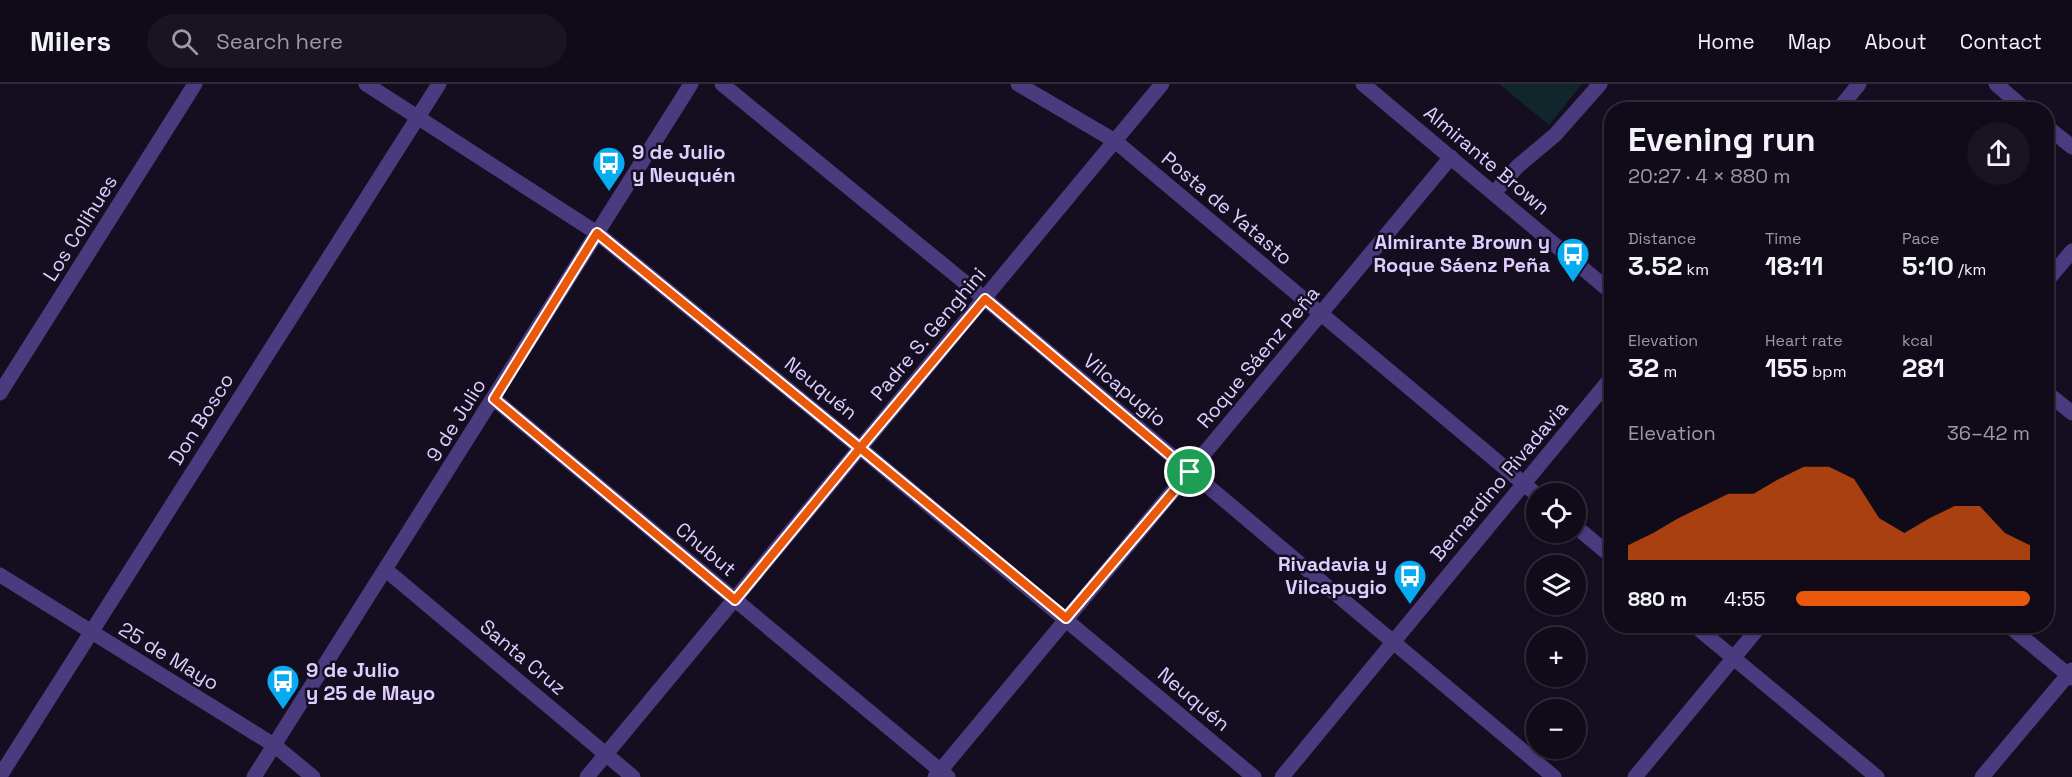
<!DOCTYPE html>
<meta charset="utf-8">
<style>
body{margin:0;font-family:"Space Grotesk",sans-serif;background:#191322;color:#f1f3f6;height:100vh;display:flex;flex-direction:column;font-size:22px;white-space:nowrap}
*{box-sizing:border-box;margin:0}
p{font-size:20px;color:#9c9aa2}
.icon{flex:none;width:33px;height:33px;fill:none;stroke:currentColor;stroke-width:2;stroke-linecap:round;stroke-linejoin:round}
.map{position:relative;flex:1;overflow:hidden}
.side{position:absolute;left:1604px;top:18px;width:450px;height:531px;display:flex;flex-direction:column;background:#100a19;border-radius:24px;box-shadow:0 2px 4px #0004,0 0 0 2px #302b38}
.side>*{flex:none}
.controls{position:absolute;left:1526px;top:399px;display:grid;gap:12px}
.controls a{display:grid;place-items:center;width:60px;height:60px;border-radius:50%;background:#100a19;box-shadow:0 2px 4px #0004,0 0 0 2px #302b38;font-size:30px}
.pin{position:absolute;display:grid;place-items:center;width:51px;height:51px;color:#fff;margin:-26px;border:3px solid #fff;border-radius:50%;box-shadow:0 2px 6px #0007}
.round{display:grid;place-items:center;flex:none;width:63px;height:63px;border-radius:32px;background:#191322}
.head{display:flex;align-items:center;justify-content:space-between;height:102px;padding:0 24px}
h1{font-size:33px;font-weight:700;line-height:45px}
.metrics{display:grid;grid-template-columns:repeat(3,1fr);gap:9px;height:102px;padding:6px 24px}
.metrics div{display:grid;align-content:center}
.metrics b{font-size:26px;font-weight:700}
.metrics small{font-size:16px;font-weight:400}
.metrics p{font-size:16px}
.chart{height:168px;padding:12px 24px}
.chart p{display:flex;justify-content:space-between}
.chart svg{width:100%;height:108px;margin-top:6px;fill:#ea580c;opacity:.7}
ul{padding:0 24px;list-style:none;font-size:20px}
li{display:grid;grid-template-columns:96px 72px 1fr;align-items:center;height:45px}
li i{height:15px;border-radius:8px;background:#ea580c}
header{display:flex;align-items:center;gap:36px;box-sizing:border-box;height:84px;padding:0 30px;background:#100a19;border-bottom:2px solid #302b38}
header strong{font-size:28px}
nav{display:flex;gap:33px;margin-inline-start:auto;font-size:21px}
.search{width:420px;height:54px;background:#191322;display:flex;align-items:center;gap:15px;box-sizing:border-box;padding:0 21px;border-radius:33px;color:#9c9aa2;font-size:22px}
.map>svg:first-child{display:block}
</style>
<header>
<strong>Milers</strong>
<div class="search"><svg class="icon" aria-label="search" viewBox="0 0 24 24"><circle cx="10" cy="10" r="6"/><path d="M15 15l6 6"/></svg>Search here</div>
<nav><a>Home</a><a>Map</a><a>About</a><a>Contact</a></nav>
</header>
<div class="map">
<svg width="2072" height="693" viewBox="0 0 2072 693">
<rect width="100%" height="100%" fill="#150e21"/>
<path fill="#11262a" d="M1499,0H1582L1549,41Z"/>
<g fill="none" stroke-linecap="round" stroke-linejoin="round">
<path stroke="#4a3a7e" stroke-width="15" d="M366,0L597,149L860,364L1254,693
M722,0L985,215L1554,693
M1018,0L1115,57L1536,410
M1363,0L1611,208
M1996,0L2026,26
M1838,26L1859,0
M2046,42L2072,63
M1494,109L1518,82L1555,51L1600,0
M2046,198L2072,167
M2046,308L2072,329
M0,309L195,0
M494,315L948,693
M1575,442L1611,472
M386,486L633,693
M0,491L274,661L313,693
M1695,542L1877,693
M2009,542L2072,594
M0,692L439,0
M254,693L691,0
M587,693L1162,0
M935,693L1451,73
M1282,693L1611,294
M1635,693L1760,542
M1982,693L2072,586"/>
</g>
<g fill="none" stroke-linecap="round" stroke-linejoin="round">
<defs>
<path id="route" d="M1190,388L1066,534L860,364L735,516L494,315L597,149L860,364L985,215L1190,388"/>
</defs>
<use href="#route" stroke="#fff" stroke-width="12"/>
<use href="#route" stroke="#ea580c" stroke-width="8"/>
</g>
<defs>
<symbol id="bus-pin" viewBox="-11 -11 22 30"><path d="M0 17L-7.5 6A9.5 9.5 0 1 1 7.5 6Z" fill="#06abf2" stroke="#150e21"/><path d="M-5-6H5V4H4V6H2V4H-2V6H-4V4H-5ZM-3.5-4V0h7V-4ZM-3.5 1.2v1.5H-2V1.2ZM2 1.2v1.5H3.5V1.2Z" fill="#fff"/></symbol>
</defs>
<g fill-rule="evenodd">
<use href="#bus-pin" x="590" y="60" width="38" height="52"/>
<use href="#bus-pin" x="1554" y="151" width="38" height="52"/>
<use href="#bus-pin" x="1391" y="473" width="38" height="52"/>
<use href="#bus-pin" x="264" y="578" width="38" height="52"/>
</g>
<g text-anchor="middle" stroke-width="5" stroke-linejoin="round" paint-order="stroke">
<g font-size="20" font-weight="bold" fill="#ddcefe" stroke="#150e21" text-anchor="start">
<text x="632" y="75">9 de Julio<tspan x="632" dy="23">y Neuquén</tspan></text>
<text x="1550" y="165" text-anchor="end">Almirante Brown y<tspan x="1550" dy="23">Roque Sáenz Peña</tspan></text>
<text x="1387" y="487" text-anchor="end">Rivadavia y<tspan x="1387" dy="23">Vilcapugio</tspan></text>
<text x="306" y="593">9 de Julio<tspan x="306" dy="23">y 25 de Mayo</tspan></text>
</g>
<g font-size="20" fill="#ddcefe" stroke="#150e21">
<text transform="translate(1487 76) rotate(40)" y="7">Almirante Brown</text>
<text transform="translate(1227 124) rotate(40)" y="7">Posta de Yatasto</text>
<text transform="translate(80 144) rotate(-58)" y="7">Los Colihues</text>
<text transform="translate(928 250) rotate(-50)" y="7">Padre S. Genghini</text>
<text transform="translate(1258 273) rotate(-50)" y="7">Roque Sáenz Peña</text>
<text transform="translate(821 304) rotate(39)" y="7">Neuquén</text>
<text transform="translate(1125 306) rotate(40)" y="7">Vilcapugio</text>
<text transform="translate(201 335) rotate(-58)" y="7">Don Bosco</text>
<text transform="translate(456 336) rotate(-58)" y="7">9 de Julio</text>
<text transform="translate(1499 397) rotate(-50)" y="7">Bernardino Rivadavia</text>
<text transform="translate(706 465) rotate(40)" y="7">Chubut</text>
<text transform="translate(169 572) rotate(31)" y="7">25 de Mayo</text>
<text transform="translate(523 573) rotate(40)" y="7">Santa Cruz</text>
<text transform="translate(1194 615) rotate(40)" y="7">Neuquén</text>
</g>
</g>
</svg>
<div class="controls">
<a><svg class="icon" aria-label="locate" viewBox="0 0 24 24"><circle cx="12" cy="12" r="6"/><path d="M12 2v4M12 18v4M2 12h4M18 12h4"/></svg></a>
<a><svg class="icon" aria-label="layers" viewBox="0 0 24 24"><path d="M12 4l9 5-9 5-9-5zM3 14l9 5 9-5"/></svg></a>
<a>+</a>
<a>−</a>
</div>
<div class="pin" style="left:1190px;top:388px;background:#1e9e55"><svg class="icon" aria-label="arrive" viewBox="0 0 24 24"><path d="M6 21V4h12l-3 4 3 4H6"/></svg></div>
<section class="side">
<div class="head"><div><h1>Evening run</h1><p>20:27 · 4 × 880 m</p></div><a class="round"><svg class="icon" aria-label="share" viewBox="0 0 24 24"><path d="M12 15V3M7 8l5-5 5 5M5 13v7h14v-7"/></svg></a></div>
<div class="metrics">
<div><p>Distance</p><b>3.52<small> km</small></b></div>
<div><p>Time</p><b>18:11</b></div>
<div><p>Pace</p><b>5:10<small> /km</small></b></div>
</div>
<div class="metrics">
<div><p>Elevation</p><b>32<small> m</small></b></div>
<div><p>Heart rate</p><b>155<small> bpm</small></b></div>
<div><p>kcal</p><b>281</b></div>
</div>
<div class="chart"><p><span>Elevation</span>36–42 m</p>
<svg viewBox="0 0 160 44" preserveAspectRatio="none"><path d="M0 44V38L10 33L20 27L30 22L40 17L50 17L60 11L70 6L80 6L90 11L100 27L110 33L120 27L130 22L140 22L150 33L160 38V44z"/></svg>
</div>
<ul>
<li><b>880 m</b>4:55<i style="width:100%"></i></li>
</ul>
</section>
</div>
